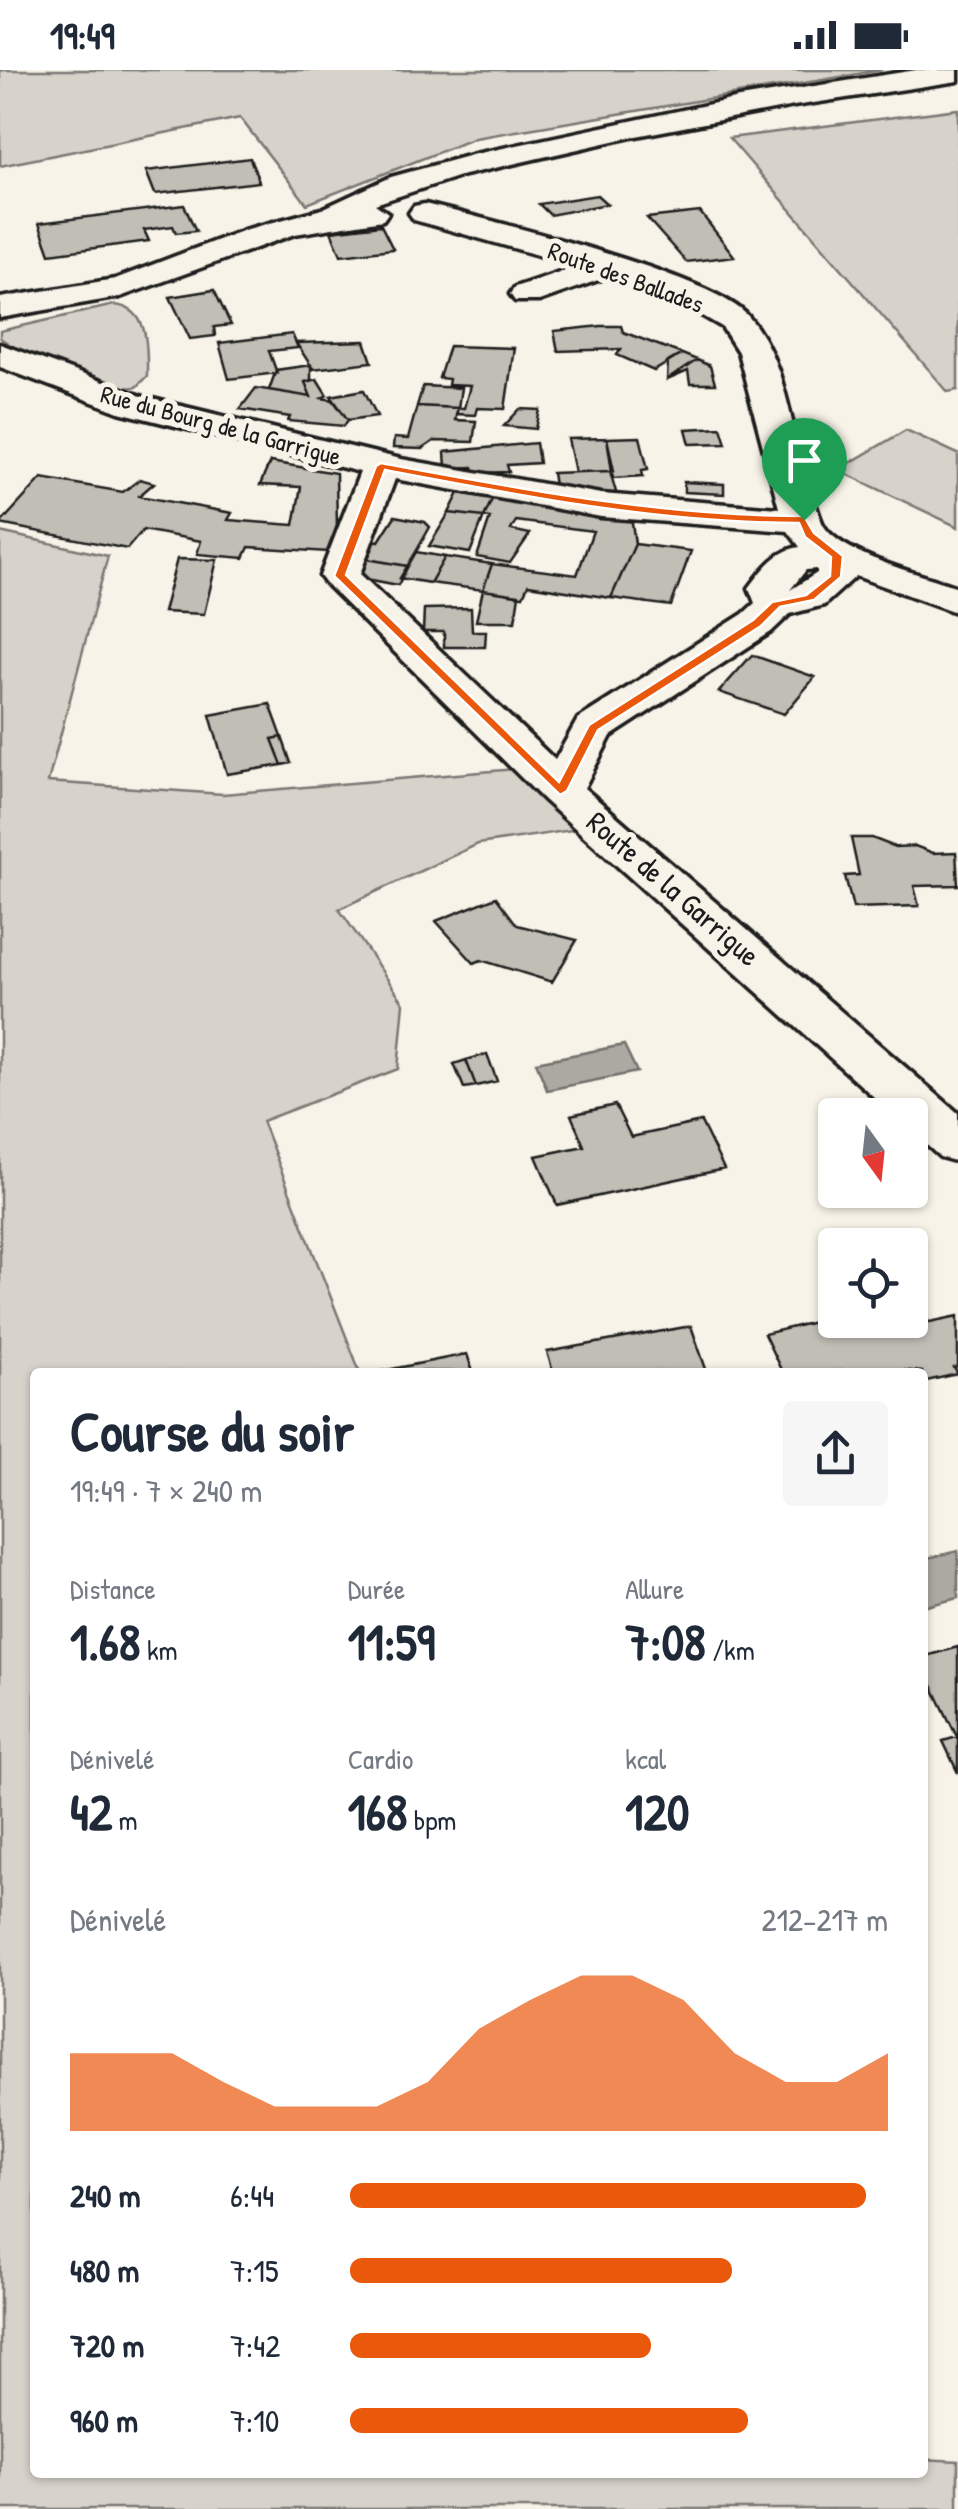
<!DOCTYPE html>
<html lang="fr">
<meta charset="utf-8">
<style>
body{margin:0;font-family:"Patrick Hand",sans-serif;background:#f6f6f7;color:#1f2937;height:100vh;display:flex;flex-direction:column;font-size:38px;white-space:nowrap}
*{box-sizing:border-box;margin:0}
p{font-size:32px;color:#747a83}
.icon{flex:none;width:55px;height:55px;fill:none;stroke:currentColor;stroke-width:2;stroke-linecap:round;stroke-linejoin:round}
.map{position:relative;flex:1;overflow:hidden}
.side{position:absolute;left:30px;top:1298px;width:898px;height:1110px;display:flex;flex-direction:column;background:#fff;border-radius:10px;box-shadow:0 2px 8px #0004}
.side>*{flex:none}
.needle{width:65px;rotate:165deg}
.buttons{position:absolute;left:818px;top:1028px;display:grid;gap:20px}
.buttons a{display:grid;place-items:center;width:110px;height:110px;border-radius:10px;background:#fff;box-shadow:0 2px 8px #0004;font-size:50px}
.pin{position:absolute;display:grid;place-items:center;width:85px;height:85px;color:#fff;margin:-102px -42px;border-radius:50% 50% 50% 0;rotate:-45deg;box-shadow:0 0 10px #0007}
.pin .icon{rotate:45deg}
.round{display:grid;place-items:center;flex:none;width:105px;height:105px;border-radius:10px;background:#f6f6f7}
.headline{display:flex;align-items:center;justify-content:space-between;height:170px;padding:0 40px}
h1{font-size:55px;font-weight:800;line-height:75px}
.stats{display:grid;grid-template-columns:repeat(3,1fr);gap:15px;height:170px;padding:10px 40px}
.stats div{display:grid;align-content:center}
.stats b{font-size:50px;font-weight:800}
.stats small{font-size:28px;font-weight:400}
.stats p{font-size:28px}
.chart{height:280px;padding:20px 40px}
.chart p{display:flex;justify-content:space-between}
.chart svg{width:100%;height:180px;margin-top:10px;fill:#ea580c;opacity:.7}
ul{padding:0 40px;list-style:none;font-size:32px}
li{display:grid;grid-template-columns:160px 120px 1fr;align-items:center;height:75px}
li i{height:25px;border-radius:12px;background:#ea580c}
.status{display:flex;justify-content:space-between;align-items:center;height:70px;padding:0 50px;background:#fff;direction:ltr}
.status svg{height:28px;fill:currentColor}
.map>svg:first-child{display:block}
</style>
<div class="status"><b>19:49</b><svg viewBox="0 0 49 12"><path d="M0 12V9h3v3zM5 12V6h3v6zM10 12V3h3v9zM15 12V0h3v12zM26 1h20v11H26zM47 4h2v5h-2z"/></svg></div>
<div class="map">
<svg width="958" height="2439" viewBox="0 0 958 2439">
<rect width="100%" height="100%" fill="#f7f3e8"/>
<filter id="ink" filterUnits="userSpaceOnUse"><feTurbulence type="fractalNoise" baseFrequency=".01" numOctaves="2"/><feDisplacementMap in="SourceGraphic" scale="20" xChannelSelector="R" yChannelSelector="G"/><feConvolveMatrix kernelMatrix="1 2 1 2 8 2 1 2 1" color-interpolation-filters="sRGB"/></filter>
<g filter="url(#ink)">
<path fill="#d7d3cb" stroke="#7a7874" stroke-width="2.5" d="M0,0H882L475,68L307,134L240,48L0,96Z
M958,39V320L948,322L729,68Z
M114,235C150,238 147,277 147,306L136,317C90,322 38,294 0,268V261Z
M906,360L958,384V457L838,400Z
M0,462L108,486L48,712L223,724L515,699L579,759L478,774L339,839L404,933L398,999L262,1051L360,1302H35V2402H922L923,2389L958,2391V2439H0Z"/>
<path fill="#aca9a2" stroke="#72716c" stroke-width="2.5" d="M624,975L637,1002L547,1020L536,992Z
M958,1481V1528L923,1537V1489Z"/>
<path fill="#c0beb5" stroke="#1c1c1c" stroke-width="2.5" d="M250,88L259,112L155,124L146,101Z
M597,125L607,134L550,145L539,134Z
M184,135L196,161L176,163L173,156L144,160L149,171L50,184L39,153Z
M700,142L731,182L734,186L686,192L647,148Z
M381,155L393,179L341,185L331,161Z
M214,220L231,255L214,257L215,266L190,269L170,227Z
M601,256H621L623,262L682,284L654,301L617,285L621,279L558,281L554,261Z
M292,264L298,278L269,281L277,303L229,309L219,273Z
M365,271L372,292L313,299L296,273Z
M449,276L514,278L505,339L477,338L475,345L456,344L458,338H464L470,316L448,315L449,309L439,308Z
M682,284L697,290L667,310L668,292Z
M697,290L710,296L715,314H690L688,301L667,310Z
M311,295V310L305,312L311,327L269,320L276,300Z
M317,309L327,325L322,328L333,330L348,350L344,356L288,351L290,347L240,339L256,318L311,327L305,312Z
M423,316L461,318L458,338L417,336Z
M364,320L377,346L348,350L331,326Z
M417,336L458,338L455,350L476,351L473,372L434,371L422,379L393,378L394,368L408,369Z
M520,339L540,340L536,359L504,356Z
M721,357L726,373L690,374L686,359Z
M640,367L648,399L642,400L643,406L613,408L607,368Z
M607,368L614,401L575,402L568,369Z
M536,373L539,393L507,395L509,402L474,403L473,397L446,398L445,382Z
M270,392L336,403L337,458L329,482L249,477L244,488L197,484L201,471L143,460L127,479L0,454L42,408L123,422L140,409L154,413L139,426L232,443L228,450L294,455L301,417L260,415Z
M610,401L617,426L555,422L552,403Z
M684,412L724,414V424L684,422Z
M459,423L493,427L484,447L449,443Z
M493,427L631,445L635,474L611,528L528,515L523,526L483,520L492,494L577,505L593,461L516,451L511,460L530,464L510,493L477,487L490,448L484,447Z
M449,443L484,447L470,483L429,476Z
M395,446L425,452L430,457L408,496L367,489L372,480L359,478L362,468L379,471Z
M635,474L691,481L671,536L611,528Z
M416,482L445,487L430,513L400,508Z
M445,487L492,494L483,520L430,513Z
M177,489L217,490L204,544L163,542Z
M367,489L408,496L398,515L356,507Z
M483,520L519,525L515,551H476Z
M471,538L472,561H486L485,577H444V562H423L424,539Z
M752,585L815,607L784,644L719,622Z
M270,634L282,667L272,669L282,695L227,704L210,645Z
M282,667L291,693L282,695L272,669Z
M851,768H872L895,777L915,776L933,783L956,782L958,815L914,816L919,836L853,838L845,806L859,805Z
M496,827L517,855L577,870L552,912L481,890L474,893L436,851Z
M487,984L497,1011L476,1016L466,990Z
M466,990L476,1016L464,1018L454,994Z
M615,1035L631,1067L701,1052L724,1099L557,1135L536,1086L584,1076L571,1045Z
M910,1242L930,1252L958,1246V1297L954,1298L958,1304L922,1312V1302L897,1300L782,1302L764,1264L835,1247L910,1250Z
M691,1256L707,1302H553L547,1282Z
M467,1284L473,1302L382,1301Z
M958,1577V1703L943,1671L957,1667L922,1595V1587Z"/>
<g fill="none" stroke-linecap="round" stroke-linejoin="round">
<defs>
<path id="street" d="M958,0V11L794,36L631,67L460,106L375,134L388,143L383,150L295,164L120,227L0,248V228L115,209L244,160L322,139L391,107L475,84L739,28L916,0Z
M425,134C486,149 713,205 748,246C791,296 790,372 814,431C818,439 820,452 826,459C848,487 924,505 958,517V543L856,506L824,535L790,544L771,562L611,666L584,718L958,1043V1092L940,1087L910,1060V1045H894L545,731L326,514L320,506L360,402L119,342L0,297V274L144,327L401,389L601,424L779,438L738,282L722,257L682,234L607,207L539,231H515L510,224L515,217L577,196L414,150L409,143L414,136ZM395,409L601,447L788,461L800,477C777,480 763,499 749,518L755,533L743,544L578,649L555,690L360,504ZM817,499V503L790,520L806,500Z"/>
</defs>
<use href="#street" stroke="#1c1c1c" stroke-width="7"/>
<use href="#street" fill="#f7f3e8" fill-rule="evenodd"/>
</g>
</g>
<path fill="#ea580c" stroke="#fff" stroke-width="2.5" fill-rule="evenodd" d="M381,393C521,419 661,446 804,446L814,463L843,486L841,507L814,530L780,537L761,556L598,660L567,721L560,725L334,506L376,396ZM385,400C522,426 659,453 799,453L805,467L831,487L830,506L806,525L772,532L753,550L589,655L559,712L346,505Z"/>
<g text-anchor="middle" stroke-width="10" stroke-linejoin="round" paint-order="stroke">
<g font-size="25" fill="#1c1c1c" stroke="#f7f3e8">
<text transform="translate(626 207) rotate(20)" y="9">Route des Ballades</text>
<text transform="translate(221 355) rotate(15)" y="9">Rue du Bourg de la Garrigue</text>
</g>
<g font-size="30" fill="#1c1c1c" stroke="#f7f3e8">
<text transform="translate(673 819) rotate(41)" y="10">Route de la Garrigue</text>
</g>
</g>
</svg>
<div class="buttons">
<a><svg class="needle" viewBox="-14 -14 28 28"><path d="M0-13l5 13h-10z" fill="#e53935"/><path d="M0 13l5-13h-10z" fill="#747a83"/></svg></a>
<a><svg class="icon" aria-label="locate" viewBox="0 0 24 24"><circle cx="12" cy="12" r="6"/><path d="M12 2v4M12 18v4M2 12h4M18 12h4"/></svg></a>
</div>
<div class="pin" style="left:804px;top:450px;background:#1e9e55"><svg class="icon" aria-label="arrive" viewBox="0 0 24 24"><path d="M6 21V4h12l-3 4 3 4H6"/></svg></div>
<section class="side">
<div class="headline"><div><h1>Course du soir</h1><p>19:49 · 7 × 240 m</p></div><a class="round"><svg class="icon" aria-label="share" viewBox="0 0 24 24"><path d="M12 15V3M7 8l5-5 5 5M5 13v7h14v-7"/></svg></a></div>
<div class="stats">
<div><p>Distance</p><b>1.68<small> km</small></b></div>
<div><p>Durée</p><b>11:59</b></div>
<div><p>Allure</p><b>7:08<small> /km</small></b></div>
</div>
<div class="stats">
<div><p>Dénivelé</p><b>42<small> m</small></b></div>
<div><p>Cardio</p><b>168<small> bpm</small></b></div>
<div><p>kcal</p><b>120</b></div>
</div>
<div class="chart"><p><span>Dénivelé</span>212–217 m</p>
<svg viewBox="0 0 160 44" preserveAspectRatio="none"><path d="M0 44V25L10 25L20 25L30 32L40 38L50 38L60 38L70 32L80 19L90 12L100 6L110 6L120 12L130 25L140 32L150 32L160 25V44z"/></svg>
</div>
<ul>
<li><b>240 m</b>6:44<i style="width:96%"></i></li>
<li><b>480 m</b>7:15<i style="width:71%"></i></li>
<li><b>720 m</b>7:42<i style="width:56%"></i></li>
<li><b>960 m</b>7:10<i style="width:74%"></i></li>
</ul>
</section>
</div>
